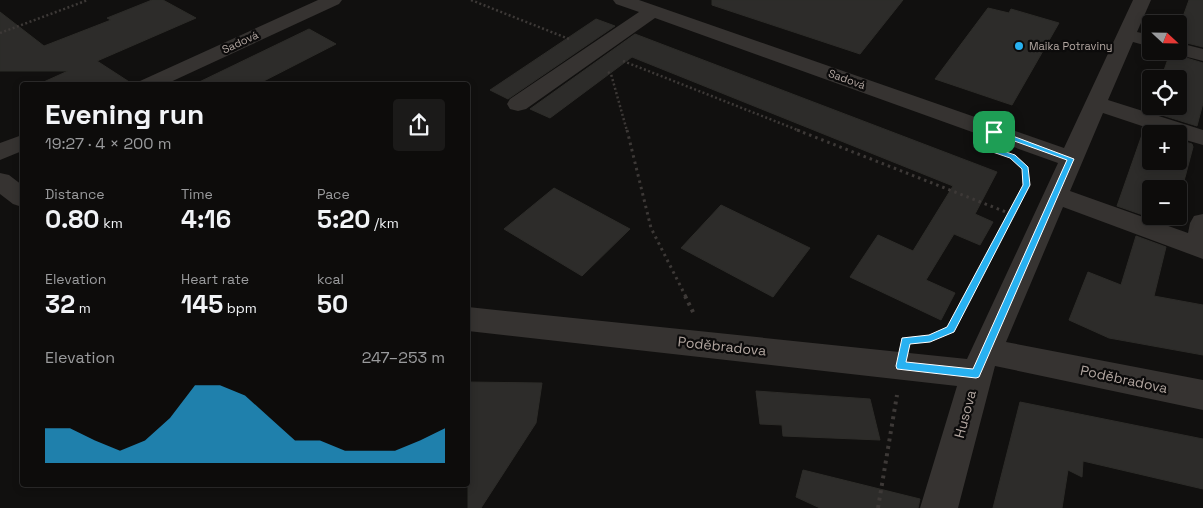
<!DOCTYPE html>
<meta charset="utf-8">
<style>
body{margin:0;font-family:"Space Grotesk",sans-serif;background:#1b1a19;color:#f1f3f6;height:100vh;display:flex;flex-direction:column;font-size:19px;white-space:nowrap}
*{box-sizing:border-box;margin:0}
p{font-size:16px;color:#9a9b9d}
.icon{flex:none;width:28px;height:28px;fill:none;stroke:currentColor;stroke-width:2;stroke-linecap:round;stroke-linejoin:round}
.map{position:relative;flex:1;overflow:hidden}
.drawer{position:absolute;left:20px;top:82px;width:450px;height:405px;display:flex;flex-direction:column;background:#0d0c0b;border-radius:5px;box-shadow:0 2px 8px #0003,0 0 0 1px #2d2c2c}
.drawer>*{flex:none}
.needle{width:32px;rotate:112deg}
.fabs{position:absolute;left:1142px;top:15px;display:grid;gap:10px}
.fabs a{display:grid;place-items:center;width:45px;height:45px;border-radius:5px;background:#0d0c0b;box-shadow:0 2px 8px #0003,0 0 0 1px #2d2c2c;font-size:25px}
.pin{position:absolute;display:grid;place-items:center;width:42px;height:42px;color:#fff;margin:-21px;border-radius:10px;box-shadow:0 2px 8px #0006}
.round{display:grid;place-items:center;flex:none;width:52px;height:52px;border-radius:5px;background:#1b1a19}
.overview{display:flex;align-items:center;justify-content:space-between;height:85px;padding:0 25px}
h1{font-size:28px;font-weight:600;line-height:38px}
.figures{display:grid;grid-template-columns:repeat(3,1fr);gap:8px;height:85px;padding:5px 25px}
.figures div{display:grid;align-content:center}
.figures b{font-size:25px;font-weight:600}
.figures small{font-size:14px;font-weight:400}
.figures p{font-size:14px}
.chart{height:140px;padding:10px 25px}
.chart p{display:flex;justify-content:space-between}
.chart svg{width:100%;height:90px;margin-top:5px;fill:#28b1f1;opacity:.7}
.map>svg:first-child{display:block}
</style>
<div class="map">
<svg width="1203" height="508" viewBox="0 0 1203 508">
<rect width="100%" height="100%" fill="#11100f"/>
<path fill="#2d2c2a" stroke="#2d2c29" d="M152,0H163L196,18L97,61L134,85H37L68,71H0V12L44,46L111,20L107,18Z
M712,0H903L860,54L712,5Z
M1189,0H1203V47L1179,41V28Z
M988,8L1009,13L1011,9L1059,23L1012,105L935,79Z
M596,19L615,26L508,99L490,90Z
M309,29L336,44L256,85H193Z
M635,34L997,172L975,214L993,222L980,245L954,234L926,280L955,293L941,320L850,277L878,235L913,251L953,186L632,57L550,118L530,109Z
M1170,53L1203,63V103L1197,126L1149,111L1151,105L1179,106V79H1161Z
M1144,129L1159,134H1151V161H1179V140L1192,144L1193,147L1179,200V189H1151V216H1175L1172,225L1117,206Z
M554,188L630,229L582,276L504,229Z
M721,205L810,248L773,297L681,248Z
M1136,236L1166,247L1154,296L1203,305V355L1109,338L1069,320L1088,272L1121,285Z
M468,382L542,383L536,423L481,508H468Z
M756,391L870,399L880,440L783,436L782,425L760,424Z
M1020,402L1203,439V489L1083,461L1082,477L1068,470L1062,508H993Z
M803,470L920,499L918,508H820L796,497Z"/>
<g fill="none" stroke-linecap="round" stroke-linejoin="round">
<path stroke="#3d3937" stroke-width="2.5" stroke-dasharray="2 2.5" stroke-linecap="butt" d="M471,0L569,39
M0,33L88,0
M623,61L800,131
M608,72L611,74L627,131"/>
<path stroke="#3d3937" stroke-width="3" stroke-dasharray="2.5 4" stroke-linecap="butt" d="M627,130L651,228L686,297
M797,130L1011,214
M968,297L1026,185L1025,169"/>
<path stroke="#3d3937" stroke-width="4" stroke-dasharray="3 4.5" stroke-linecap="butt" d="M685,296L694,314
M931,338L951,330L969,296
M878,508L897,395"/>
<path fill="#363331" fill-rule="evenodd" d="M318,0H342L339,4L164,85H136L140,81Z
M613,0H639L1064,148L1133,0H1151L1137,32L1151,35V47L1133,42L1108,100L1203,130V145L1179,138V134H1166L1103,113L1070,191L1188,233L1190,223L1194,216L1203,214V259L1063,207L1006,342L1203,380V410L995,366L958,508H920L957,386L468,331V307L967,359L1058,163L655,18L526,109L518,111L510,109L507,104L510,99L639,12L616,4Z
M1179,43L1203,49V61L1172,53L1171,51H1179Z
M22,135V151L0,160V143Z
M0,173L9,175L22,185V207L13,204L0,194Z"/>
</g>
<path fill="#28b1f1" stroke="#fff" fill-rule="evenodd" d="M994,129L1074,159L979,377L976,378L897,369L896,366L902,338L929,335L947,327L1023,185L1022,169L1010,158L981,148L991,130ZM995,134L1067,160L973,369L906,362L910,344L930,342L954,332L1030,185L1028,167L1015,155L988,146Z"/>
<circle fill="#28b1f1" stroke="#0c0b0b" stroke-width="2" cx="1019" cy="46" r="5"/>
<g text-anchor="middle" stroke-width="4.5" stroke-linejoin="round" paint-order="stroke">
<g font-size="11" fill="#b2a6a0" stroke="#0c0b0b">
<text transform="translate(240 42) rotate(-25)" y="4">Sadová</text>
<text transform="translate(847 79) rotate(20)" y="4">Sadová</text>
</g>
<g font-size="11" fill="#b2a6a0" stroke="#0c0b0b" text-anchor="start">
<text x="1029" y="50">Maika Potraviny</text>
</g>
<g font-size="14" fill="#b2a6a0" stroke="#0c0b0b">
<text transform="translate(722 346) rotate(6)" y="5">Poděbradova</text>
<text transform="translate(1124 379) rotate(12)" y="5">Poděbradova</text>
<text transform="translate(965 414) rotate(-75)" y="5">Husova</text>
</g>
</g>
</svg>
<div class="fabs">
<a><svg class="needle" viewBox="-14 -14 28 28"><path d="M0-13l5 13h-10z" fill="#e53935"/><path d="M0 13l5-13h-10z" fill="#9a9b9d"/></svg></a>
<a><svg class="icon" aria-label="locate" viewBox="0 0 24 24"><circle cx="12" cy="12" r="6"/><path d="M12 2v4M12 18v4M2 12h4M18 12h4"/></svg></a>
<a>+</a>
<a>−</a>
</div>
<div class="pin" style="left:994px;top:132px;background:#1e9e55"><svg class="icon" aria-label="arrive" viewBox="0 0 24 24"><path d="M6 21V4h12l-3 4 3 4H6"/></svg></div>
<section class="drawer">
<div class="overview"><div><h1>Evening run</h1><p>19:27 · 4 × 200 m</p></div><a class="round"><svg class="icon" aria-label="share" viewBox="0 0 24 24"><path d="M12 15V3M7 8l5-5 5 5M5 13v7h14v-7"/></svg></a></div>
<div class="figures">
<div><p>Distance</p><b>0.80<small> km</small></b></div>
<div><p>Time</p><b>4:16</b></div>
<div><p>Pace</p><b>5:20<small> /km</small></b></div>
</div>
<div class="figures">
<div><p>Elevation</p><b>32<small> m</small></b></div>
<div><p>Heart rate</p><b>145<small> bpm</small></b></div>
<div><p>kcal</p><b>50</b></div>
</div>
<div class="chart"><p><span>Elevation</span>247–253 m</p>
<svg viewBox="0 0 160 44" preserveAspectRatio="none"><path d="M0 44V27L10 27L20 33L30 38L40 33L50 22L60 6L70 6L80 11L90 22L100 33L110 33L120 38L130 38L140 38L150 33L160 27V44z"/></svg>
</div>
</section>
</div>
